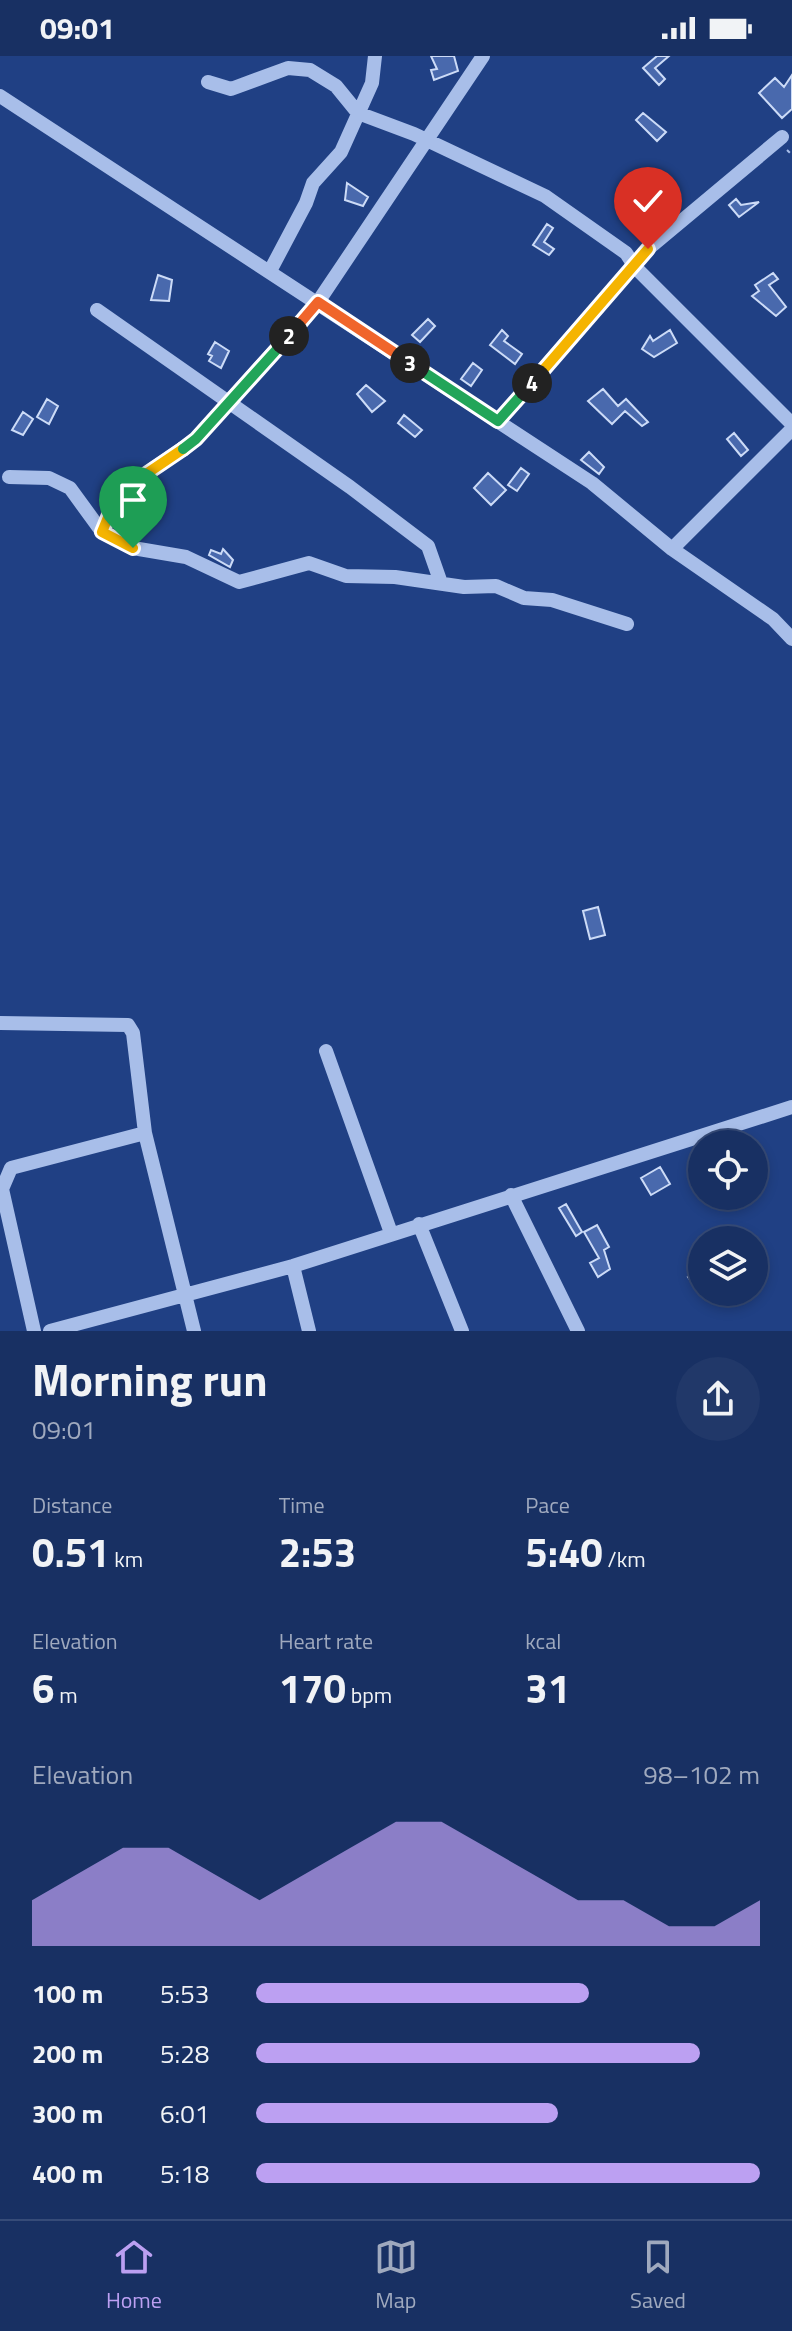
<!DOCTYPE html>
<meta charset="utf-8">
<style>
body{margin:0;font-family:"Titillium Web",sans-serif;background:#213869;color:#f1f3f6;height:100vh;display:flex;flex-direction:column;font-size:30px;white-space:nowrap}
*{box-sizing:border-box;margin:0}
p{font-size:26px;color:#9fa9be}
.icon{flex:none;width:44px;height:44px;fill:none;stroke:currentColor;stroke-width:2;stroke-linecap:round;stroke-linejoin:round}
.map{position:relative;height:1275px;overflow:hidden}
.drawer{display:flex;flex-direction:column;background:#183063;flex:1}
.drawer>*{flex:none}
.tools{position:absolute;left:688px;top:1074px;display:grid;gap:16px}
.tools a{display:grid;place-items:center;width:80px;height:80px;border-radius:50%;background:#183063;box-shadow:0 4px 12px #0003,0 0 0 2px #364b78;font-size:40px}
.pin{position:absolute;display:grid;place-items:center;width:68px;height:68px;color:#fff;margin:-82px -34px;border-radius:50% 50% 50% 0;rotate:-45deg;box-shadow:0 0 8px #0007}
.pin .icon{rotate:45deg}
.km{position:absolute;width:40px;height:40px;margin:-20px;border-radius:50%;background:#222;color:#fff;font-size:22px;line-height:40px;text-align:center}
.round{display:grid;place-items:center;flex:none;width:84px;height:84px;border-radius:42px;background:#213869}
.overview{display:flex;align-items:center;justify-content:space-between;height:136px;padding:0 32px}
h1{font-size:44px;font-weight:700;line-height:60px}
.stats{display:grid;grid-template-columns:repeat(3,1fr);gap:12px;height:136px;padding:8px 32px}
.stats div{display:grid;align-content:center}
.stats b{font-size:40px;font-weight:700}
.stats small{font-size:22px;font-weight:400}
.stats p{font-size:22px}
.chart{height:224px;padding:16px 32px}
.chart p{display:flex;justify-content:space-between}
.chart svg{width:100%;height:144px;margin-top:8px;fill:#bca0f2;opacity:.7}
ul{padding:0 32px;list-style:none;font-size:26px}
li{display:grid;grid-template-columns:128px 96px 1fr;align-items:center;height:60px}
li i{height:20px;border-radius:10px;background:#bca0f2}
.status{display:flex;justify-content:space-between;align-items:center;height:56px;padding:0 40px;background:#183063;direction:ltr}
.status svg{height:22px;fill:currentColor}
.menu{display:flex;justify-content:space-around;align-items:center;height:112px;border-top:2px solid #364b78;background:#183063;font-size:22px;color:#9fa9be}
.menu a{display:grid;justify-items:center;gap:4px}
.menu .selected{color:#bca0f2}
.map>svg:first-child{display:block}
</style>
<div class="status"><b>09:01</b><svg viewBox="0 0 49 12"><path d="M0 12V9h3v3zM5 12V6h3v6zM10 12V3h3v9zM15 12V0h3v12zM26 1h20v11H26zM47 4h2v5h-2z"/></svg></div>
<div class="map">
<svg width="792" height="1275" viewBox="0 0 792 1275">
<rect width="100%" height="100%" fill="#204084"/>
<path fill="#4969ad" stroke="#ccdbf7" stroke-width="2" d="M431,0H454L458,15L434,24L431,14L437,13Z
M657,0H669L655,12L665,23L659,29L643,12Z
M792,19V53L782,62L759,37L775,22L784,31Z
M643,57L666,76L657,85L636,64Z
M347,127L368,141L363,150L345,144Z
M736,143L741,149L759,146L739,161L729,149Z
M547,168L553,172L544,186L554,193L549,199L533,189Z
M773,217L778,223L769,229L786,251L776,260L752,240L759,235L755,229Z
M158,219L172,224L169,245L151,244Z
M428,263L435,270L420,286L412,279Z
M502,274L508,280L504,285L522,298L515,308L490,289Z
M670,274L677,287L654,301L642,293L650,280L653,285Z
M215,286L229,295L221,312L209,305L212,300L208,298Z
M473,307L482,314L471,330L461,323Z
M366,329L385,345L372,356L357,338Z
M603,333L618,350L626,343L648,366L642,370L625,355L612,368L588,345Z
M47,343L58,350L49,368L37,361Z
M23,356L33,363L23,379L12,374Z
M404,359L422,374L415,381L398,367Z
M734,377L748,394L741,400L727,383Z
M589,396L604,411L599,418L581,404Z
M521,412L529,418L517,435L508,429Z
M488,417L506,434L491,449L474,432Z
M223,493L233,504L230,511L209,499L211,494L221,498Z
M598,851L605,879L590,883L583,855Z
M660,1111L670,1128L651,1139L641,1122Z
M566,1148L582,1176L576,1180L559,1152Z
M597,1169L609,1191L604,1194L610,1213L598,1221L590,1207L599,1202L584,1176Z
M702,1210V1240L688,1221Z"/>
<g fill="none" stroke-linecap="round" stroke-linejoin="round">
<path stroke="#a8bee9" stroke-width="2" stroke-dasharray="4 6" stroke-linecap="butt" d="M787,94L792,99"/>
<path stroke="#a8bee9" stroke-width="14" d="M208,26L231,33L288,12L310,14L336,30L358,57L414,78L545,140L626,197L635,211L792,368
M0,40L592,427L672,493L773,563L792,583
M270,215L306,147L313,127L341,96L372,27L375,0
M97,254L350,431L428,490L441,527
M498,365L648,193L782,81
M9,421L49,422L70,432L102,476L133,492L186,501L239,526L309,507L346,520L395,521L464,531L496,530L524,542L552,544L627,568
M102,476L118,437L196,383L318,246L483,0
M672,493L792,373
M0,967L128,969L133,977L145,1077L194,1275
M326,995L391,1177
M511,1139L578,1275
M419,1168L462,1275
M293,1210L309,1275
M34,1275L2,1133L11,1112L145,1077
M50,1275L293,1210L792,1051"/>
</g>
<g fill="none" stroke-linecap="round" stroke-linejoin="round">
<defs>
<path id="split-1" d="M133,492L102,476L118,437L183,393"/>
<path id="split-2" d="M183,393L196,383L289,280"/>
<path id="split-3" d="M289,280L318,246L410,307"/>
<path id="split-4" d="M410,307L498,365L532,327"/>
<path id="split-5" d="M532,327L648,193"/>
</defs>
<use href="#split-1" stroke="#fff" stroke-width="16"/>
<use href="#split-2" stroke="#fff" stroke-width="16"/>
<use href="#split-3" stroke="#fff" stroke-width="16"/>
<use href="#split-4" stroke="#fff" stroke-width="16"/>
<use href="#split-5" stroke="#fff" stroke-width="16"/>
<use href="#split-1" stroke="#f5b400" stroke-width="10"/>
<use href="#split-2" stroke="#22a559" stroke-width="10"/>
<use href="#split-3" stroke="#f0652b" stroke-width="10"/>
<use href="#split-4" stroke="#22a559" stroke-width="10"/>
<use href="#split-5" stroke="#f5b400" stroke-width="10"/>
</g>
</svg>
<div class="tools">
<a><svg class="icon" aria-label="locate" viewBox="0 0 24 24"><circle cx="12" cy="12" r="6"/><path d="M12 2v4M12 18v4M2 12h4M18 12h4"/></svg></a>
<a><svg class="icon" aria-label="layers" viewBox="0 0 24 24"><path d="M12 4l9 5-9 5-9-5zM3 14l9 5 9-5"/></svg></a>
</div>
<div class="pin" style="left:133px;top:492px;background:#1e9e55"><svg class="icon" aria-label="arrive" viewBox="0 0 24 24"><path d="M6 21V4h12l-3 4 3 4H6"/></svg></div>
<div class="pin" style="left:648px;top:193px;background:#d93025"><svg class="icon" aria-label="check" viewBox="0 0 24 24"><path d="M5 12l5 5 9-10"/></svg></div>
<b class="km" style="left:289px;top:280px">2</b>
<b class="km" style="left:410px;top:307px">3</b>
<b class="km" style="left:532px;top:327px">4</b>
</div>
<section class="drawer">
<div class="overview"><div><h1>Morning run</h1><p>09:01</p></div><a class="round"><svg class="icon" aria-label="share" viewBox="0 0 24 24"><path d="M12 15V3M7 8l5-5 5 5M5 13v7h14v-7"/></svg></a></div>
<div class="stats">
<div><p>Distance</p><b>0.51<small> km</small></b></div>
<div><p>Time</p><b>2:53</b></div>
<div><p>Pace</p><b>5:40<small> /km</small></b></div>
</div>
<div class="stats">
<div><p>Elevation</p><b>6<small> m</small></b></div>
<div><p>Heart rate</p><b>170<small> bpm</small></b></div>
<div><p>kcal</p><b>31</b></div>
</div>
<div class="chart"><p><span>Elevation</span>98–102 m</p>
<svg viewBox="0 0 160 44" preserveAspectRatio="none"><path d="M0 44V30L10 22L20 14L30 14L40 22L50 30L60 22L70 14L80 6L90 6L100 14L110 22L120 30L130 30L140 38L150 38L160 30V44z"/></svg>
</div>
<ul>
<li><b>100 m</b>5:53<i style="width:66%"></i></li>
<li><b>200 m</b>5:28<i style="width:88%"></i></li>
<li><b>300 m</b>6:01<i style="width:60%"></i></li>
<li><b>400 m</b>5:18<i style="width:100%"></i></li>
</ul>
</section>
<nav class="menu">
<a class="selected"><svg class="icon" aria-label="home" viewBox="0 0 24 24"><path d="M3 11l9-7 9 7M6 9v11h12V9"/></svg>Home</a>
<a><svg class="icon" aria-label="map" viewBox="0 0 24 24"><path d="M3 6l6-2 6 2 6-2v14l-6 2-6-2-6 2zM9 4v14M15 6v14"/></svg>Map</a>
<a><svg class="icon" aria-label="saved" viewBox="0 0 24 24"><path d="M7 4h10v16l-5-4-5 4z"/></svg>Saved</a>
</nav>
